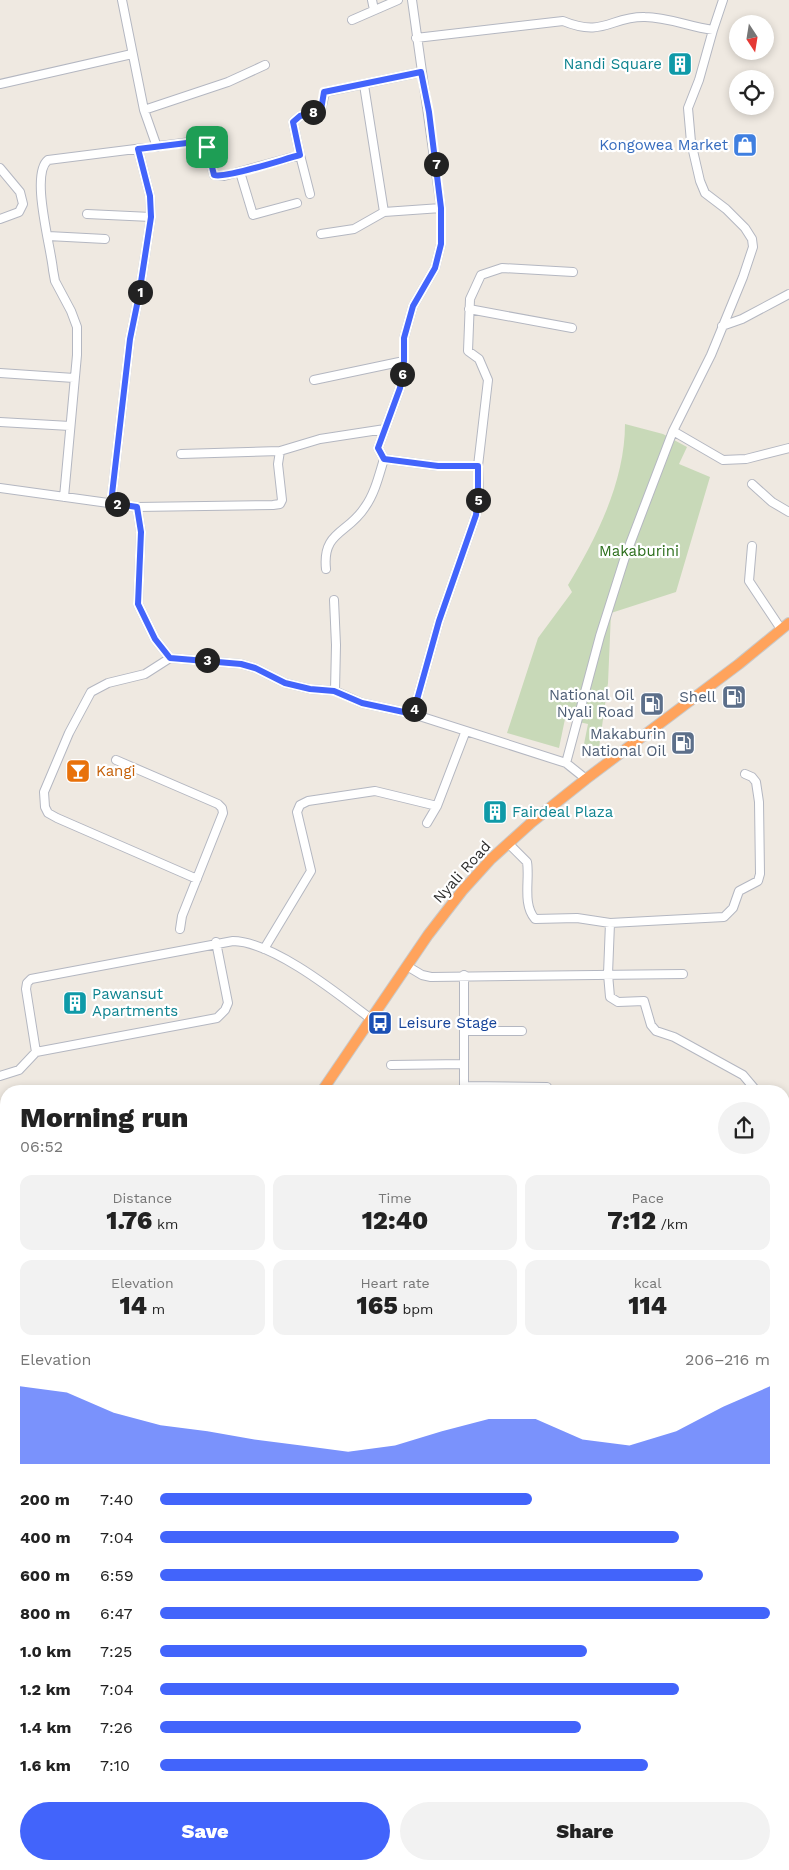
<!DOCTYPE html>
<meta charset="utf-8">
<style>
body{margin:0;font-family:"Work Sans",sans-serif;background:#f2f2f2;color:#222;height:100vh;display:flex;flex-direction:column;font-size:19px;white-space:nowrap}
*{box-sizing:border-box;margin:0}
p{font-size:16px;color:#767676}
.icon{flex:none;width:28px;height:28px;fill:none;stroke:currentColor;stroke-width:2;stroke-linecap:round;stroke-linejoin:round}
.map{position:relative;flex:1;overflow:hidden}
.side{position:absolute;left:0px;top:1085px;width:790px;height:785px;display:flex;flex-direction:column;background:#fff;border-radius:20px 20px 0 0;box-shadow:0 2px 8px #0003}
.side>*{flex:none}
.needle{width:32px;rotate:168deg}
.tools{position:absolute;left:729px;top:15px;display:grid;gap:10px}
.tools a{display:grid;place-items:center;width:45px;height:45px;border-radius:50%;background:#fff;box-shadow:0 2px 8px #0003;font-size:25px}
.pin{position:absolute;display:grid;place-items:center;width:42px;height:42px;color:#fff;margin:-21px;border-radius:10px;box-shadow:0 2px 8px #0006}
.km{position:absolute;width:25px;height:25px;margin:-12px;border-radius:50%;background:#222;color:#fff;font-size:14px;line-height:25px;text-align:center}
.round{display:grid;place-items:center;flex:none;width:52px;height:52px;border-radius:26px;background:#f2f2f2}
.headline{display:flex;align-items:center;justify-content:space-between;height:85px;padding:0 20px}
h1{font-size:28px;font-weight:800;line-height:38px}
.metrics{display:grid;grid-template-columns:repeat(3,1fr);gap:8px;height:85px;padding:5px 20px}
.metrics div{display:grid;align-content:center;border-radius:12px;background:#f2f2f2;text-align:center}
.metrics b{font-size:25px;font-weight:800}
.metrics small{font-size:14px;font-weight:400}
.metrics p{font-size:14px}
.chart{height:140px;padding:10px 20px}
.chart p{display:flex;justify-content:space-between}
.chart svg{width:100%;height:90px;margin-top:5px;fill:#4264fb;opacity:.7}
.action{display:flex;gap:10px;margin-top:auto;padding:10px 20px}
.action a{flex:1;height:58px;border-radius:30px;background:#4264fb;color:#fff;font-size:20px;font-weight:800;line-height:58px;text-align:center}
.action a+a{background:#f2f2f2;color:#222}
ul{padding:0 20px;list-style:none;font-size:16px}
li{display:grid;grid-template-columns:80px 60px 1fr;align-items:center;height:38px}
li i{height:12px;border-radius:6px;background:#4264fb}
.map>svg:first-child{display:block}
</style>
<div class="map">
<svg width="789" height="1870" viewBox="0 0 789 1870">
<rect width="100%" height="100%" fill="#efe9e1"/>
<path fill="#c8d9b8" d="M625,424L663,434L687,447L679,464L710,477L676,592L611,613L608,683L599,748L584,744L588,724L565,719L559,748L507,733L538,638L572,592L568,585C597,537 625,481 625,424Z"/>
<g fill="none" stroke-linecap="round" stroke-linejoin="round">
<defs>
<path id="minor" d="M122,0L144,110L157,147
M372,0L374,10
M412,0L441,208V244L435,268L413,306L404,338V361L400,388L378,448L384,459L438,466H478
M352,20L398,0
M416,38L563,21C604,38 611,16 645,17C668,17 689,27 713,30L723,0
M0,84L132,54
M364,85L384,212L441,208
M144,110L228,82L265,65
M300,155L310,194
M0,168L20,192L23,204L19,212L0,219
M240,172L253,215L297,203
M87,214L151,217
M321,234L354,229L384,212
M48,236L105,239
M573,272L502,268L481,275L470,299L468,351L479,359L488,380L478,466L479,496L476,515L439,621L413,714L566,763L586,779
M469,309L572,328
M722,326L742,319L789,294
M0,373L74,378
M314,380L404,361
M0,422L70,426
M673,431L723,460L746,459L789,448
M181,454L280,451
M752,484L772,502L789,512
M0,488L137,507L273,505L280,504L282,500L278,464L280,451L320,439L385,429
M64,497L77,355V327L71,311L55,281L53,270C51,247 30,174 48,160L199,141L206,145L214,175L224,176L300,155L293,122L300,116L321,110L325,92L421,72
M111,503L130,339L139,295L151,217L150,196L138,149
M137,507L141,532L138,604L155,639L170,658
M752,546L749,581L781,629
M326,569C322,531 348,534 365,507C375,493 379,475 384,459
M334,600L336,645L335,691
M116,760L218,804L222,808L223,813L182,916L180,929
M566,763L600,636L625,557L673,431L711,355L743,277L753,247L752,239L745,228L726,209L705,193L700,181L691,142L688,108L699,80L713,30
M427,823L437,806L465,733
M509,844L527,862C530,879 522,904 535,919L577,918L610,923L724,917L733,908L739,891L758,881L760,874L759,802L756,782L752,777L745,774
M197,879L57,818L48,813L45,807L44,792L69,733L91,692L108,683L145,674L170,658L241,664L255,668L285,683L310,689L335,691L362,703L413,714
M610,923L608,974L610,997L618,1002L644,1001L651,1025L656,1031L674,1037L743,1075L754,1088
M264,949L311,871L297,812L300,805L308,801L375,791L437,806
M407,966L422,975L431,977L683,974
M464,975V1091
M464,1031H522
M36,1052L26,989L27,983L31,979L233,941C274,942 338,994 371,1019
M391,1065L464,1064
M0,1076L19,1070L36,1052L217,1018L225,1010L228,1003L216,942
M464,1086L547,1087
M0,1250L6,1252
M784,1277L789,1276
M0,1462L6,1469
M784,1554L789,1555
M0,1684H6
M0,1828H6
M96,1864L125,1870
M12,1870L13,1864
M80,1870L82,1864
M219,1870L220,1867
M332,1870L333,1864"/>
<path id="major" d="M784,1630L789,1608
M720,1870L721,1864"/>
<path id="highway" d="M322,1091L428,935L462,891L491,859L532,822L586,779L739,664L789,623
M0,1559L6,1550"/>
</defs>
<use href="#minor" stroke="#b4b7c1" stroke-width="10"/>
<use href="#major" stroke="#c9c9c9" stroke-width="11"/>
<use href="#highway" stroke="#c9c9c9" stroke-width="12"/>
<use href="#minor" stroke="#fff" stroke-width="8"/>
<use href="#major" stroke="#f2d163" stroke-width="9"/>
<use href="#highway" stroke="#ffa35c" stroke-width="10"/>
</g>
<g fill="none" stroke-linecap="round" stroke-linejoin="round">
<defs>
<path id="route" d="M421,72L429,112L441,208V244L435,268L413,306L404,338V361L400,388L378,448L384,459L438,466H478V496L476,515L439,621L413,714L362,703L334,691L310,689L285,683L255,668L241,664L170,658L155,639L138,604L141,532L137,507L111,503L130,339L139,295L151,217L150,196L138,149L203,141L207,147L214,175C225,179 284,159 300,155L293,122L300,116L321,110L324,92Z"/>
</defs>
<use href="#route" stroke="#fff" stroke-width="10"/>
<use href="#route" stroke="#4264fb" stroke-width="6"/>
</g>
<defs>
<symbol id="building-square" viewBox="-11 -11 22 22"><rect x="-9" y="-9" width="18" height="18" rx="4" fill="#0f9aa8" stroke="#fff"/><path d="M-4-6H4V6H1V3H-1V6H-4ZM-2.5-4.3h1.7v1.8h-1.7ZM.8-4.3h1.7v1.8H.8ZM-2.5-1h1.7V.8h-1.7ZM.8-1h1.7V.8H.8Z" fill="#fff"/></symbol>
<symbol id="shop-square" viewBox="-11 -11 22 22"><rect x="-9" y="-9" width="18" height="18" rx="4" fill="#3f7fe0" stroke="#fff"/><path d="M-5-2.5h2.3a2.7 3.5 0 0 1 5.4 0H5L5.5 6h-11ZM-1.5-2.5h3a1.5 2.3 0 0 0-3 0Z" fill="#fff"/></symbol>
<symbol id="fuel-square" viewBox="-11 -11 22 22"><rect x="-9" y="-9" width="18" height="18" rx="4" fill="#5c6f8a" stroke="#fff"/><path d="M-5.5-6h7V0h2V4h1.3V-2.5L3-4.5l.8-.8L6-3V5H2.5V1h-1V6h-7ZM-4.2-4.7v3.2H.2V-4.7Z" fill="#fff"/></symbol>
<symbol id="bar-square" viewBox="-11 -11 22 22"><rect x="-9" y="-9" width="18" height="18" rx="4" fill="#e8710a" stroke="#fff"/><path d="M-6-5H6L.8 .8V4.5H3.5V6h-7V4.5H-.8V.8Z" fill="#fff"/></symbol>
<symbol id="bus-square" viewBox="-11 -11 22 22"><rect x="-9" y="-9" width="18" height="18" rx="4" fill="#1a4fb4" stroke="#fff"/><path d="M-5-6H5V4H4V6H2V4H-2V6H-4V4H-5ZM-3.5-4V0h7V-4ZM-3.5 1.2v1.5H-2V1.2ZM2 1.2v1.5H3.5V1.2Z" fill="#fff"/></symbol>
</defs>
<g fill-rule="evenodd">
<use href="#building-square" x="666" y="50" width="28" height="28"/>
<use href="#shop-square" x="731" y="131" width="28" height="28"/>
<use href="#fuel-square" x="720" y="683" width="28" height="28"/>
<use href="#fuel-square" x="638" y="690" width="28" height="28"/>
<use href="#fuel-square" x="669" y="729" width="28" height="28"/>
<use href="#bar-square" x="64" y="757" width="28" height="28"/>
<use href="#building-square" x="481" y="798" width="28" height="28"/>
<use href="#building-square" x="61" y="989" width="28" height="28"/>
<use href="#bus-square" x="366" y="1009" width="28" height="28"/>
</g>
<g text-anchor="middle" stroke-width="4.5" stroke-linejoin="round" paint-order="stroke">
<g font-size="15" fill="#0d838f" stroke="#fff" text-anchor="start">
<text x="662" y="69" text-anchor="end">Nandi Square</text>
<text x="512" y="817">Fairdeal Plaza</text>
<text x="92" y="999">Pawansut<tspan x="92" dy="17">Apartments</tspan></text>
</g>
<g font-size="15" fill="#366cbe" stroke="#fff" text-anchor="end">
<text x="728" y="150">Kongowea Market</text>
</g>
<g font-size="15" fill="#2c6e1b" stroke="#fff">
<text x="639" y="556">Makaburini</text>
</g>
<g font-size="15" fill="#4e5e75" stroke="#fff" text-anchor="end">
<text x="634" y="700">National Oil<tspan x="634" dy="17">Nyali Road</tspan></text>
<text x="716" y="702">Shell</text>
<text x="666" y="739">Makaburin<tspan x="666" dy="17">National Oil</tspan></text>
</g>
<g font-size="15" fill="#c56008" stroke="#fff" text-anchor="start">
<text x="96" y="776">Kangi</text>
</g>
<g font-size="15" fill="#2e2e2e" stroke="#fff">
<text transform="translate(462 872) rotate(-48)" y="5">Nyali Road</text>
</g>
<g font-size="15" fill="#164399" stroke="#fff" text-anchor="start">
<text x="398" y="1028">Leisure Stage</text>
</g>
</g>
</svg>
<div class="tools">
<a><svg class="needle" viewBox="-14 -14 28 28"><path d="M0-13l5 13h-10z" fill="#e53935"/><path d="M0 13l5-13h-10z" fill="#767676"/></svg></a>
<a><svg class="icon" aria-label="locate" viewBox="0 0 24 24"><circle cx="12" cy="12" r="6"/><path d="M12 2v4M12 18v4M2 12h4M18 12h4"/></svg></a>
</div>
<div class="pin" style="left:207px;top:147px;background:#1e9e55"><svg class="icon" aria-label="arrive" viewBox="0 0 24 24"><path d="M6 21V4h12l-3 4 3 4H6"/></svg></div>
<b class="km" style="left:140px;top:292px">1</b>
<b class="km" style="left:117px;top:504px">2</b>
<b class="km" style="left:207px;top:660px">3</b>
<b class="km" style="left:414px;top:709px">4</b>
<b class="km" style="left:478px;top:500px">5</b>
<b class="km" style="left:402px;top:374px">6</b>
<b class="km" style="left:436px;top:164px">7</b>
<b class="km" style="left:313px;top:112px">8</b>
<section class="side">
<div class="headline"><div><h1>Morning run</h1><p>06:52</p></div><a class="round"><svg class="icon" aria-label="share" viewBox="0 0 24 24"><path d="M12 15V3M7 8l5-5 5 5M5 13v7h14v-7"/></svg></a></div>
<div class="metrics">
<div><p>Distance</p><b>1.76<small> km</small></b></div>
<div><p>Time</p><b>12:40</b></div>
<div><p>Pace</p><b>7:12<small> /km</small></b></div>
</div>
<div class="metrics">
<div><p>Elevation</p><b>14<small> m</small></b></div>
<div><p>Heart rate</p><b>165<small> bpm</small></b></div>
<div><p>kcal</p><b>114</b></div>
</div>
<div class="chart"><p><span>Elevation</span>206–216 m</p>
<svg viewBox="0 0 160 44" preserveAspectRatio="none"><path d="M0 44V6L10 9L20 19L30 25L40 28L50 32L60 35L70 38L80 35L90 28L100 22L110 22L120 32L130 35L140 28L150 16L160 6V44z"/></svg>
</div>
<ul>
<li><b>200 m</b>7:40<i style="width:61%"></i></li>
<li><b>400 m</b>7:04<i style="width:85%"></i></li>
<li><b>600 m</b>6:59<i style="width:89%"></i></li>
<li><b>800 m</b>6:47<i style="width:100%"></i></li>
<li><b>1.0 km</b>7:25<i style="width:70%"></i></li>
<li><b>1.2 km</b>7:04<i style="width:85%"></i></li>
<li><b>1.4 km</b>7:26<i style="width:69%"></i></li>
<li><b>1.6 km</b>7:10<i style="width:80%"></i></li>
</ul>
<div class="action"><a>Save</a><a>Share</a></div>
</section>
</div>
